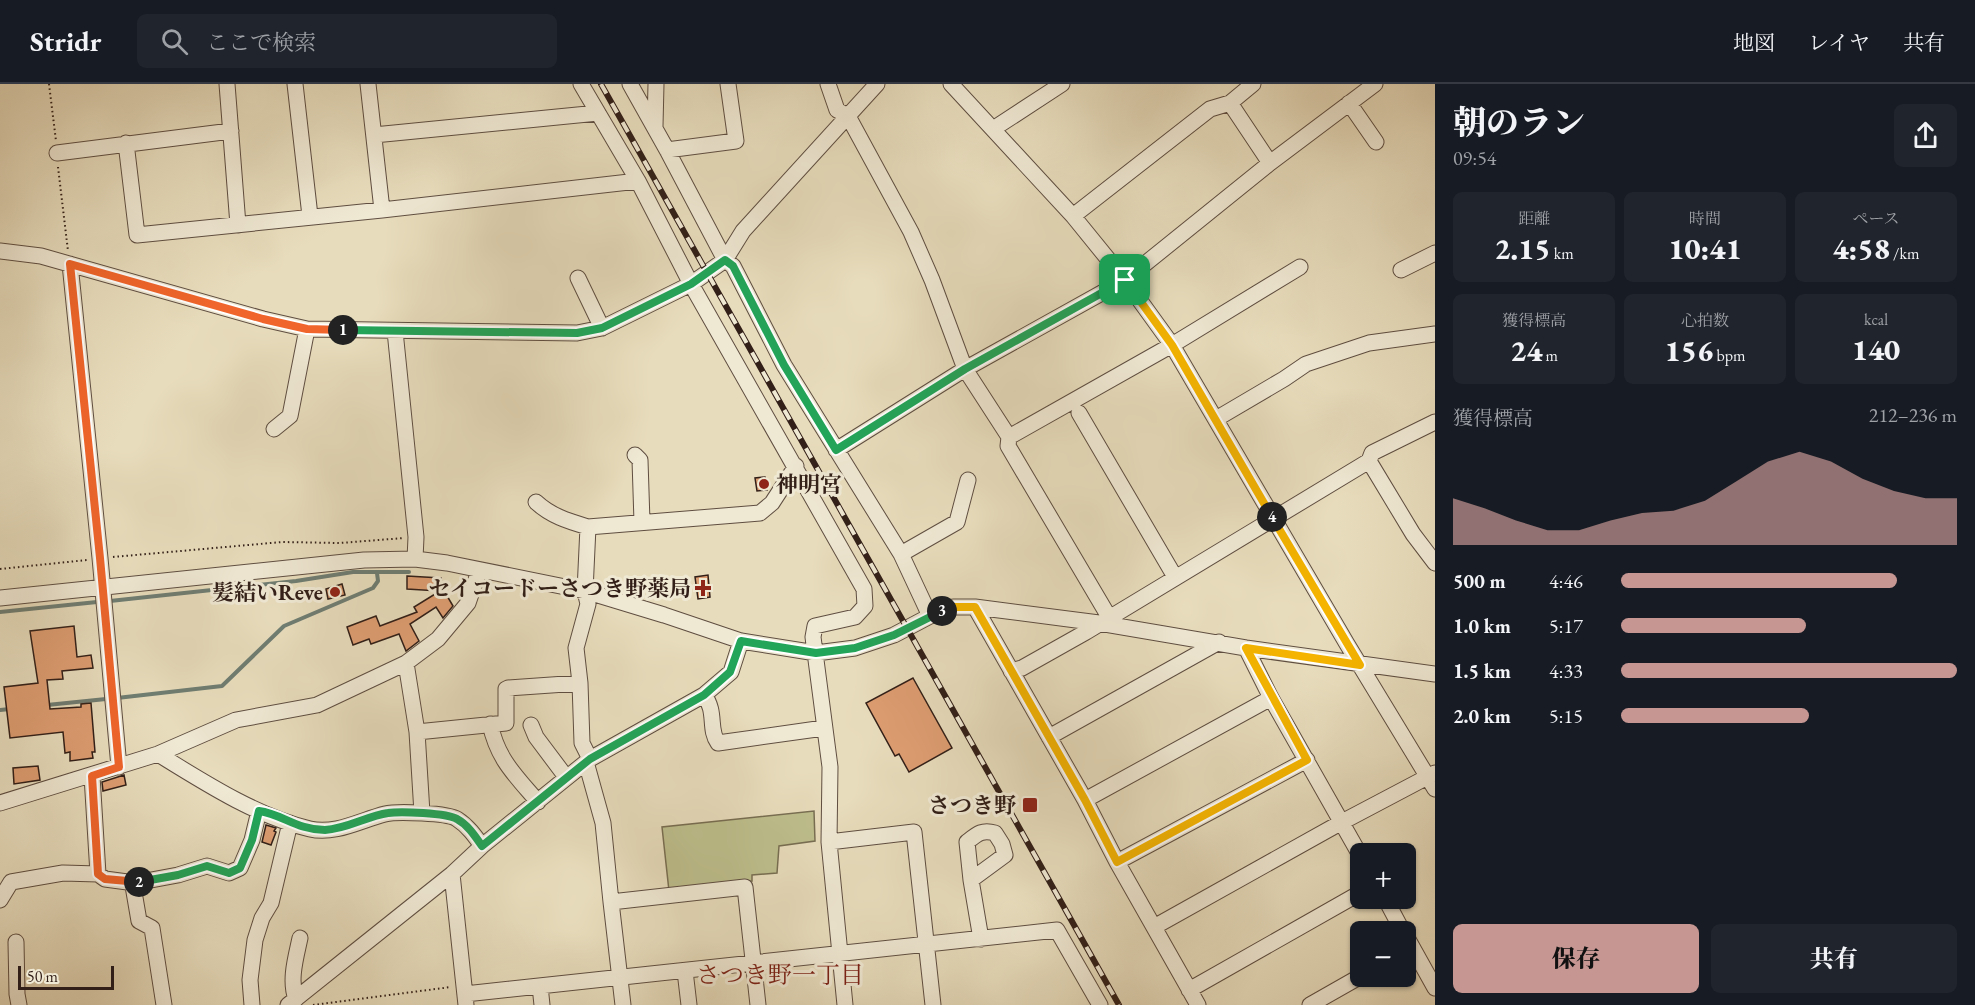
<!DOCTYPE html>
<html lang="ja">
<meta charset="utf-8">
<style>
body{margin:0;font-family:"EB Garamond","Noto Serif JP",serif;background:#20242c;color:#f1f3f6;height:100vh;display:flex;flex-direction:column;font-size:22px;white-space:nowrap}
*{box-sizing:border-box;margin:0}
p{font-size:20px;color:#9ea1a6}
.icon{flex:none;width:33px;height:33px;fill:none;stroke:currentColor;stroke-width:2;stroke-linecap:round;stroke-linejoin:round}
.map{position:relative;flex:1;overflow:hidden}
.panel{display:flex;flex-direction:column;background:#171b24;width:540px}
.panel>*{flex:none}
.tools{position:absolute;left:1350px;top:759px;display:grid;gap:12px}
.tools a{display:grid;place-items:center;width:66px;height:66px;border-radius:9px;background:#171b24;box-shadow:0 2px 4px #0004;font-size:30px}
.scale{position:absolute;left:18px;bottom:15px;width:96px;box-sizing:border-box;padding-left:6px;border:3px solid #321f18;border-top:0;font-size:16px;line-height:21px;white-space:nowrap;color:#321f18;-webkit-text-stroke:4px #efe8d3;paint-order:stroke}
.pin{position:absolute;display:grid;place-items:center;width:51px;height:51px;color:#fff;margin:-26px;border-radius:12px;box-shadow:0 3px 9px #0006}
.km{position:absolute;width:30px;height:30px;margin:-15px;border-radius:50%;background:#222;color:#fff;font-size:16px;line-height:30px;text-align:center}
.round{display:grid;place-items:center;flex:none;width:63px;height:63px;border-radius:9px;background:#20242c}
.head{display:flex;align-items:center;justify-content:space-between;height:102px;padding:0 18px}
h1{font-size:33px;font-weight:800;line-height:45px}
.stats{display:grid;grid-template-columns:repeat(3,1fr);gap:9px;height:102px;padding:6px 18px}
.stats div{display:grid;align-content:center;border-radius:9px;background:#20242c;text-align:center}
.stats b{font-size:30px;font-weight:800}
.stats small{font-size:16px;font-weight:400}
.stats p{font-size:16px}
.chart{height:168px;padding:12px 18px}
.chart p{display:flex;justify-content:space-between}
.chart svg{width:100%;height:108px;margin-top:6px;fill:#c59692;opacity:.7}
.action{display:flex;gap:12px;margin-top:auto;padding:12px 18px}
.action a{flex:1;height:69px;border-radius:9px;background:#c59692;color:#111;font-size:24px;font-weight:800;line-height:69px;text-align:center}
.action a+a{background:#20242c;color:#f1f3f6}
ul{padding:0 18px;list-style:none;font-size:20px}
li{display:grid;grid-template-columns:96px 72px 1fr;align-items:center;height:45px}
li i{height:15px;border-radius:8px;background:#c59692}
header{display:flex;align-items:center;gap:36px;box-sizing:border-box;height:84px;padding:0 30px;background:#171b24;border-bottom:2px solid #363941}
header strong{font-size:28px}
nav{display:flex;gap:33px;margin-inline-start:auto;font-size:21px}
.search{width:420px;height:54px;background:#20242c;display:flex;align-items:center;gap:15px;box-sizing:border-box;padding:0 21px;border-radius:9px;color:#9ea1a6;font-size:22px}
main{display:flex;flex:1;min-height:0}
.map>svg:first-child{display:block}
</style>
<header>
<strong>Stridr</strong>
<div class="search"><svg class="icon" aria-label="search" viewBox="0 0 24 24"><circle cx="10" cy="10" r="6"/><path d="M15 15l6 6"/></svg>ここで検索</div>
<nav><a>地図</a><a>レイヤ</a><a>共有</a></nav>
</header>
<main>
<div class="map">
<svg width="1435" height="921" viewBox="0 0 1435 921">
<rect width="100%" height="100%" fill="#e7dcbc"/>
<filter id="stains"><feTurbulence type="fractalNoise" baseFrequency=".00333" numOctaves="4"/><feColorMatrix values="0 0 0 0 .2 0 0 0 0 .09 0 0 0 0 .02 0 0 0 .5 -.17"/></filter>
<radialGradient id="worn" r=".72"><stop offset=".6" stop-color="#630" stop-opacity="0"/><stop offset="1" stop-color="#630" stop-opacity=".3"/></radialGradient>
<path fill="#bdbe8c" stroke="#786e52" stroke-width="1.5" d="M814,727L815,757L779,762L777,789L752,791V797L669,807L662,743Z"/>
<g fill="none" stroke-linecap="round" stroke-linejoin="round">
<path stroke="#6f7d72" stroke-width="4" d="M110,517L296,497L353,488H409
M0,528L97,518
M117,614L222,602L284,542L373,504L378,497L377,489
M47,621L106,615
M0,626L10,625"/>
</g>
<path fill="#dd9d71" stroke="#321f18" stroke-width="1.5" d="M765,393L767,406L757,407L755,394Z
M708,491L710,513L698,515L695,493Z
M407,492L441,494L443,505L453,522L443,534L436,523L410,540L419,557L406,567L399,550L371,560L369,555L353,561L347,543L376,532L380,542L417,528L414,523L440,507L407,505Z
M342,500L345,511L328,515L326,505Z
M74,542L77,573L91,571L93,584L62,587L63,595L47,596L50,625L81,623V620L91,619L95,668H92L93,674L70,677V668L65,669L63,648L10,654L4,603L38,599L30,547Z
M913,594L952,664L909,688L899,670L895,672L866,619Z
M38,682L40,696L14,700L13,684Z
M124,691L126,701L103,707L102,698Z
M266,741L276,744L274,747L276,748L271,761L262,758Z"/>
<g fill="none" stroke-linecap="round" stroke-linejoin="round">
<defs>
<path id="minor" d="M227,0L238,141
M295,0L310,132
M368,0L382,126
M581,0L638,97L691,200L864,505L865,522L855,533L815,542L813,553L830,683L829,758L845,921
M630,0L667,66L725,176L733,182L784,281L901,470L930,532
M828,0L837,26L848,32L911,148L932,196L965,285L1009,353
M951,0L1073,132L1125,196L1172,261L1347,560L1435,705
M1230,19L1270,79
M1349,19L1376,58
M655,42L656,0
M993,45L1062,0
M374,51L598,29
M126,59L137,151L382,126L638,97
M667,66L736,57L728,0
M57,69L231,47
M1073,132L1210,25L1230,19L1253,0
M0,167L41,172L263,235L307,245L577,249L602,244L691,200L725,176L743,147L877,0
M70,180L100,474L119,683
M1401,186L1435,169
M578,194L602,244
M395,247L416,453L415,475
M1079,329L1175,493
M1216,335L1284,295L1306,280L1369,259L1435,250
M274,345L290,332L307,245
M836,366L965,285L1125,196L1270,79L1375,0
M635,371L640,376L642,438
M1369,377L1413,450L1435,479
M536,418C551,432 568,437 588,443
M901,470L957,438L968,396
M0,514L364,476L415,475L447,479L585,507L664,531L741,557L816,569L855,564L894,551L930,532L953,523H975L1099,539L1246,564L1435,590
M975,523L1085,716L1117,778L1198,921
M1109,533L1008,362L1009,353L1172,261L1300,183
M1246,564L1271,614L1360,771
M406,579L417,648L422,729
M1011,587L1022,584L1086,548L1369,377L1372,369L1435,338
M704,611C717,628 708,645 718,659L824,644
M490,640C498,676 515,691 538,718
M531,641L536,653L566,693
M417,648L506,639V605L508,604L580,599
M1049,653L1219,558
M158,670C205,699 256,732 310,745C335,751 361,736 385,730C397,727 448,729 457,735C468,742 475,752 482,762
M590,675L582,659L580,599L576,564L588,520L585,507L588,443L760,429L772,419L796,382
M586,678L603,739L611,818
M92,692L98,790
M1085,716L1271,614
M0,719L158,670L236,636L317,621L406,579L438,555L468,519L479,487
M829,758L914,748L933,921
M1117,778L1307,676
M452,790L466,921
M971,796L1005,771L1002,760L995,749C982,745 977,750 967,758L971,796L981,855
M135,799L133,802L139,837L152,844L164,921
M1385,814L1403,848
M0,816L11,798L63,789L98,790L105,795L135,799L178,791L207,782L229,789L240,784L252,756L259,727
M1154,843L1342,738L1435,689
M1406,852L1435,904
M16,858L17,910L19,921
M685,887L689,921
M540,902L542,921
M1189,906L1360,809
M465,910L1057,846L1100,921
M296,915C289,896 296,873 300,854
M252,921L250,896L255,856L262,834L271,819L290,739
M288,921L452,790L482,762L590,675L704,611L731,588L741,557
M623,921L611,818L745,803L758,921
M1310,921L1361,892"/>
</defs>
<use href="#minor" stroke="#5f4e41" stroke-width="17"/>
<path stroke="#321f18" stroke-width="2" stroke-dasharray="1.5 3" stroke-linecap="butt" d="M49,0L56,57
M58,83L68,167
M113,473L282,458L340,459L404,454
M0,485L87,476
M313,921L451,903"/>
<use href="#minor" stroke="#efe8d3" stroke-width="15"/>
<defs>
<path id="rail" d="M601,0L1119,921"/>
</defs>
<use href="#rail" stroke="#321f18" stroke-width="6"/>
<use href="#rail" stroke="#efe8d3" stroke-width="4" stroke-dasharray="11" stroke-linecap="butt"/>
</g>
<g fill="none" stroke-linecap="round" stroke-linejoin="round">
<defs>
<path id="split-1" d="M343,246L577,249L602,244L691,200L725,176L733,182L784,281L836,366L965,285L1125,196"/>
<path id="split-2" d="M139,798L105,795L98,790L92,692L119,683L100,474L70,180L263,235L307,245L343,246"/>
<path id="split-3" d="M139,798L178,791L207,782L229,789L240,784L252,756L259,727C282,730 297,746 325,746C347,745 367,732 388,729C400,727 447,729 457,735C468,741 475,752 482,762L590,675L704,611L730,588L741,557L816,569L855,564L894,551L942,527"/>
<path id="split-4" d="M942,527L953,523H975L1085,716L1117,778L1307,676L1246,564L1360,581L1272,433"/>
<path id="split-5" d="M1125,196L1172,261L1272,433"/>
</defs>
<use href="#split-1" stroke="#fff" stroke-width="12"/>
<use href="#split-2" stroke="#fff" stroke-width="12"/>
<use href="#split-3" stroke="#fff" stroke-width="12"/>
<use href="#split-4" stroke="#fff" stroke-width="12"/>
<use href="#split-5" stroke="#fff" stroke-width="12"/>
<use href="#split-1" stroke="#22a559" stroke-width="8"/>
<use href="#split-2" stroke="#f0652b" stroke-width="8"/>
<use href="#split-3" stroke="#22a559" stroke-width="8"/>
<use href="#split-4" stroke="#f5b400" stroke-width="8"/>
<use href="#split-5" stroke="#f5b400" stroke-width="8"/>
</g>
<g fill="#8f2418" stroke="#efe8d3" stroke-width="2">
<circle cx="764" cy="400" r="6"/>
<path d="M700 495h6v6h6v6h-6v6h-6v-6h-6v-6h6z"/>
<circle cx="335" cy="508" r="6"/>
<rect x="1022" y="713" width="16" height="16" rx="3"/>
</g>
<g text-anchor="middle" stroke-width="6" stroke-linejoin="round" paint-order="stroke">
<g font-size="22" font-weight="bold" fill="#321f18" stroke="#efe8d3" text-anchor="end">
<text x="776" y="408" text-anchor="start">神明宮</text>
<text x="691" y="512">セイコードーさつき野薬局</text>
<text x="323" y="516">髪結いReve</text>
<text x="1016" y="729">さつき野</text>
</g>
<g font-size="24" fill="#7a1f14" stroke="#efe8d3">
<text x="780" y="899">さつき野一丁目</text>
</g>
</g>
<rect width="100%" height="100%" filter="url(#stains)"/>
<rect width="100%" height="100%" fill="url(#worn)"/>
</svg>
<div class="tools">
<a>+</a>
<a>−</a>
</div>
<div class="scale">50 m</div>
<div class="pin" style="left:1125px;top:196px;background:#1e9e55"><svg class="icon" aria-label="arrive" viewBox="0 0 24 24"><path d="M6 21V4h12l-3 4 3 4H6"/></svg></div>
<b class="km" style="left:343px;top:246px">1</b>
<b class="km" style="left:139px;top:798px">2</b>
<b class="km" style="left:942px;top:527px">3</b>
<b class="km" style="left:1272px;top:433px">4</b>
</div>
<section class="panel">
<div class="head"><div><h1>朝のラン</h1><p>09:54</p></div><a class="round"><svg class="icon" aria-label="share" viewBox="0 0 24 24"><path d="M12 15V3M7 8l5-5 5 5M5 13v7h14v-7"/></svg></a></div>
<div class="stats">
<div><p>距離</p><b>2.15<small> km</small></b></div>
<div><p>時間</p><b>10:41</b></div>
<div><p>ペース</p><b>4:58<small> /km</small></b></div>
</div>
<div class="stats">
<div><p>獲得標高</p><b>24<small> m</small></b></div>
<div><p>心拍数</p><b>156<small> bpm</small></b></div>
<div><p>kcal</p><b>140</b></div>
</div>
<div class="chart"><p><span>獲得標高</span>212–236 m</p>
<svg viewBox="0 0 160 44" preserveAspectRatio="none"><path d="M0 44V25L10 29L20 34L30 38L40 38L50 34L60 31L70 30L80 26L90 18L100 10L110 6L120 10L130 17L140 22L150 25L160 25V44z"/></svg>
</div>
<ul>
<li><b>500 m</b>4:46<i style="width:82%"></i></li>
<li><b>1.0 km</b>5:17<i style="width:55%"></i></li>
<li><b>1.5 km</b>4:33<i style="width:100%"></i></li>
<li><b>2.0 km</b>5:15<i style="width:56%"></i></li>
</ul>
<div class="action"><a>保存</a><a>共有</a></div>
</section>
</main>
